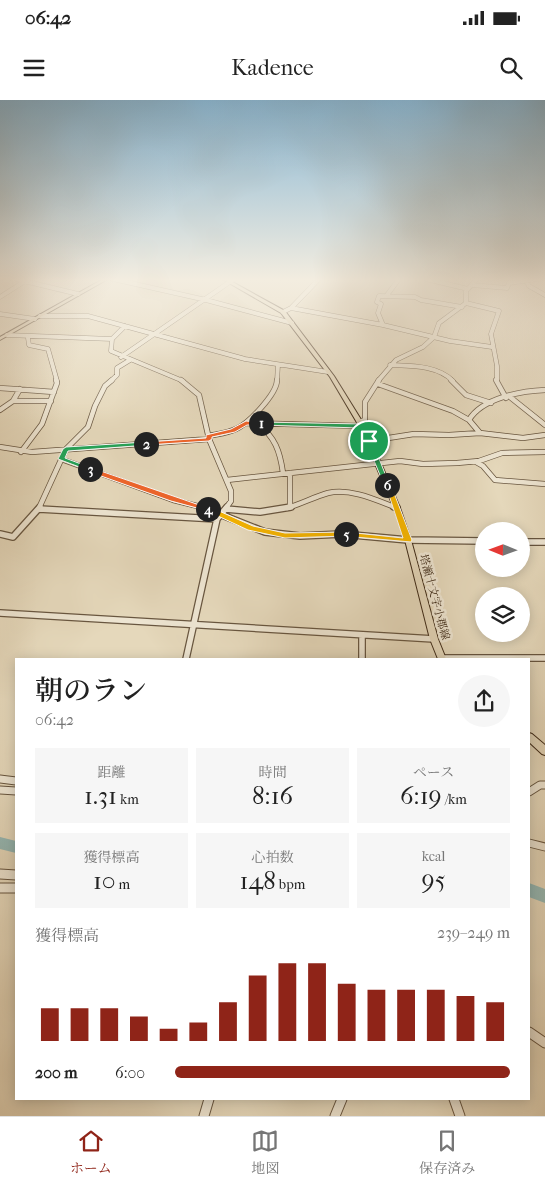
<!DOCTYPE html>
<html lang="ja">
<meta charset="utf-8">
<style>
body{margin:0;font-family:"IM FELL French Canon","Noto Serif JP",serif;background:#f6f6f6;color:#222;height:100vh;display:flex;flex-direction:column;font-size:19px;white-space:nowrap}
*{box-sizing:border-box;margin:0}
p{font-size:16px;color:#767676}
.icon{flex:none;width:28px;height:28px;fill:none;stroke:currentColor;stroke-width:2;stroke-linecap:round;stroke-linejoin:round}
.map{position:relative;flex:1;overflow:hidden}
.panel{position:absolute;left:15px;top:558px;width:515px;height:442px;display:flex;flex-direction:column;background:#fff;border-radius:0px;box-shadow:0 2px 12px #0003}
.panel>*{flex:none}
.needle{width:32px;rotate:271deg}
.fabs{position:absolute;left:475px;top:422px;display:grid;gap:10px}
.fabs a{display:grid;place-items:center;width:55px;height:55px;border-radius:50%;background:#fff;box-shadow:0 2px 12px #0003;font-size:25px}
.pin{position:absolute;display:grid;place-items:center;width:42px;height:42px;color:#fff;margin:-21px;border:2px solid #fff;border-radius:50%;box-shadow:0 1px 5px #0007}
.km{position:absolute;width:25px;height:25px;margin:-12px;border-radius:50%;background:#222;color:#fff;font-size:14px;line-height:25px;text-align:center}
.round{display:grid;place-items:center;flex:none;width:52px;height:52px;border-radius:26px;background:#f6f6f6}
.overview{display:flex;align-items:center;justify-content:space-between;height:85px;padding:0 20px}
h1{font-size:28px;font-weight:600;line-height:38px}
.figures{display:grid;grid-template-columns:repeat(3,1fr);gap:8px;height:85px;padding:5px 20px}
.figures div{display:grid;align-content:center;border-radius:0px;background:#f6f6f6;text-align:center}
.figures b{font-size:25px;font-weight:600}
.figures small{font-size:14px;font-weight:400}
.figures p{font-size:14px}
.chart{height:140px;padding:10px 20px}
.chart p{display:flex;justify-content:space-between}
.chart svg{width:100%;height:90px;margin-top:5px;stroke:#8f2418;stroke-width:6}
ul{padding:0 20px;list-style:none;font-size:16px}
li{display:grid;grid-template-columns:80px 60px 1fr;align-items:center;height:38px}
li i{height:12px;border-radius:6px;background:#8f2418}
.status{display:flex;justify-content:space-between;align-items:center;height:35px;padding:0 25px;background:#fff;direction:ltr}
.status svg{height:14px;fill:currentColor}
header{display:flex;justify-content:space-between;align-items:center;height:65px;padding:0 20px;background:#fff;font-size:22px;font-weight:600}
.dock{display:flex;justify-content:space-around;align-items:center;height:70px;border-top:1px solid #e0e0e0;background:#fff;font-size:14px;color:#767676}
.dock a{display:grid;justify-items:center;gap:2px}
.dock .active{color:#8f2418}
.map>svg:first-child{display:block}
</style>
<div class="status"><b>06:42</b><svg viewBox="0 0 49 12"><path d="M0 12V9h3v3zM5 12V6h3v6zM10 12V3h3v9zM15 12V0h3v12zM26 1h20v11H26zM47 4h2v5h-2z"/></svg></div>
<header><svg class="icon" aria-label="menu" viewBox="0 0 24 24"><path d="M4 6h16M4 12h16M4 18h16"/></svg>Kadence<svg class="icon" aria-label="search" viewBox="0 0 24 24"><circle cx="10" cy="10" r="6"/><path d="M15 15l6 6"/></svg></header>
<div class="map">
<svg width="545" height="1016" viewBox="0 0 545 1016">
<rect width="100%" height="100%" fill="#e5d8bb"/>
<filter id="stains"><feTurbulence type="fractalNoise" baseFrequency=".004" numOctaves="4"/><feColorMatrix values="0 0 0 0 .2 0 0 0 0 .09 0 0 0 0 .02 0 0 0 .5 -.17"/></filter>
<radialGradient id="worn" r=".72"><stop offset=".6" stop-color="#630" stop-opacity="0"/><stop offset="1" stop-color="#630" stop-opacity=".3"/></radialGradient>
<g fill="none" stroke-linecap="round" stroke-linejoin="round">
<path fill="#96b9b5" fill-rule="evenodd" d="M0,737L16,741V753L0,749Z
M529,783L545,789V803L529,797Z"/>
<defs>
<path id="minor-far4" d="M16,179L78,194
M113,179L206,200L292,223
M426,179L468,189
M525,179L529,186L545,195
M472,185L507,188L509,183L538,179
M387,195L399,179
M0,197L25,181
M466,203V191L477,179
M291,208L383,225L450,241L492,247
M283,212L291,208L319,179
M0,214L35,219
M40,216H88L245,259L328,272
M383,225L378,213L381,204L377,202L379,196L415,197L421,200L462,207
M125,226L112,239L111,251L183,281
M7,235L112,239
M28,238L29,245L48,249L57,281
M121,257L234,179
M390,265C411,266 437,265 453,281
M111,281L117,275V268L130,260
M277,281L278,265
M378,281L396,260L423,247L434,237L439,223L466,203L499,211L491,234L497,266V281"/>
<path id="minor-far3" d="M181,280L199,295L209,339L231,391V401L226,408
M451,280L466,295L491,303
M496,280L506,298
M378,284L453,311L469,320L480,333
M0,288L54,292
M510,297L545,325
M13,301H51
M0,310L13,301L20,289
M469,320C482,298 521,291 545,290
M359,322L365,320V302L379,280
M246,323L362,326
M257,323C275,337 280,351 283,373
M209,336C218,334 228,333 236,329C248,324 277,294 277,280
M369,341L414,334L449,335L480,333L523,338L545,335
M0,347L32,352L209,339
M21,352L42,324L57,283L56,280
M61,359L173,400L205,408
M476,362L483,366L495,380L545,384
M290,373V407
M227,380L400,361L423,364L457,363L479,361L502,353L545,352
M39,408L66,349L88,327L95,306L105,286L112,280
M287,408C301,404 314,397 328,393C351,388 376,400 397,408"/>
<path id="minor-far2" d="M202,407L265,432L300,436L342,434L408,440L484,441
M394,407L397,408
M39,409L217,419
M226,409L260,412L291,407
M0,434L13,437L40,407
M521,442H545
M0,513L434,539
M362,535V559
M441,558H545
M186,559L217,419L227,407"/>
<path id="minor-far1" d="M0,679L16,681
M0,690L16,691
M529,692L540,685H545
M529,743L545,747"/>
<path id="minor" d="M0,774L16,775
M0,788H16
M529,932L545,943
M454,999L460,1016
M204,1016L209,999
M335,1016L342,999"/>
<path id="major" d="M103,179H108L0,240V237Z
M222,179H227L285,211L334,276L365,326L400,408L411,440L438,539L446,559H438L430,539L405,440L394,408L359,326L330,277L281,213Z
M529,633L532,634L545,645V655L542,654L529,642Z"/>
</defs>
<use href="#minor-far4" stroke="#685640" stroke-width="5"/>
<use href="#minor-far3" stroke="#685640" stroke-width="6"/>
<use href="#minor-far2" stroke="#685640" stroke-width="8"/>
<use href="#minor-far1" stroke="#685640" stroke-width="9"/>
<use href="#minor" stroke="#685640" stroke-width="11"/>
<use href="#major" stroke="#3e2a17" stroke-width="2"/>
<use href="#minor-far4" stroke="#eee6d3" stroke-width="4"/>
<use href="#minor-far3" stroke="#eee6d3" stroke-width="4.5"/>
<use href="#minor-far2" stroke="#eee6d3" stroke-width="5.5"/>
<use href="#minor-far1" stroke="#eee6d3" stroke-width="7"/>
<use href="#minor" stroke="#eee6d3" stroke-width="9"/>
<use href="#major" fill="#e5d8bb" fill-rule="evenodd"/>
</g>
<linearGradient id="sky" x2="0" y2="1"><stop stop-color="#87b6d4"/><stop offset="0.56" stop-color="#f3ede0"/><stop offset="1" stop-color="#f3ede0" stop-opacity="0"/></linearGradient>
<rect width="545" height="321" fill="url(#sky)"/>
<path fill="#22a559" stroke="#fff" d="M259,322L362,324L365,326L372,341L367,342L360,328L261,325Z"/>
<path fill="#f0652b" stroke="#fff" d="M246,321L264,323L261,325H247L235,332L212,337V339L209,341L146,345L143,344L146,342L206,338V335L231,329Z"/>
<path fill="#22a559" stroke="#fff" d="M146,342L149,344L148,345L68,351L65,358L92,368V371H90L58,359L63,349L66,347Z"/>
<path fill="#f0652b" stroke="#fff" d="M87,368H92L211,409L208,411L171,401L87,371Z"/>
<path fill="#f5b400" stroke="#fff" d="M205,407H210L253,426L285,433L346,432L349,434L346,436L285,438L248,430L205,410Z"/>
<path fill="#f5b400" stroke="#fff" d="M385,383L391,385L412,440L411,442L343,436V432H346L403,438Z"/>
<path fill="#22a559" stroke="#fff" d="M369,339L372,341L390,386L384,385L366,341Z"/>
<g text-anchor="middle" stroke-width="5" stroke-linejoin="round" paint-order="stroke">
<g font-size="11" fill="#3e2a17" stroke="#eee6d3">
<text transform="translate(435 497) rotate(75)" y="4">塔瀬十文字小郡線</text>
</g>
</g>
<rect width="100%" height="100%" filter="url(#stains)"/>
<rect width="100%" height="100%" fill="url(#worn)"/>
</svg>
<div class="fabs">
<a><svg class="needle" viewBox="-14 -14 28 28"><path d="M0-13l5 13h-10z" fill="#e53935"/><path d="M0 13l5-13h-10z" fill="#767676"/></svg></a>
<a><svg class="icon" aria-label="layers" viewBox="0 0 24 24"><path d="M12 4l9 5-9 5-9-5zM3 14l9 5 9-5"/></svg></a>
</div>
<div class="pin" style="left:369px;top:341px;background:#1e9e55"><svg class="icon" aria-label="arrive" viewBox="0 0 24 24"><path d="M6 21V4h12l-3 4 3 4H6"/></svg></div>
<b class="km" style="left:261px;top:323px">1</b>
<b class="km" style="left:146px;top:344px">2</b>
<b class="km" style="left:90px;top:369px">3</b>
<b class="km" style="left:208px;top:409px">4</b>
<b class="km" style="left:346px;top:434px">5</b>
<b class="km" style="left:387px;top:385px">6</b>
<section class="panel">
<div class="overview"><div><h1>朝のラン</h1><p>06:42</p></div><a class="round"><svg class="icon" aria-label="share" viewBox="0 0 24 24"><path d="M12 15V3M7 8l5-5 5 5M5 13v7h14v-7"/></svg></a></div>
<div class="figures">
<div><p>距離</p><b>1.31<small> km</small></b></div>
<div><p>時間</p><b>8:16</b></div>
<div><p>ペース</p><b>6:19<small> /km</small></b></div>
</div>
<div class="figures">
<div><p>獲得標高</p><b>10<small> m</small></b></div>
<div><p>心拍数</p><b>148<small> bpm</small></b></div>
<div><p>kcal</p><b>95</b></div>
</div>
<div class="chart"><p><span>獲得標高</span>239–249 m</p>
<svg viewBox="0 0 160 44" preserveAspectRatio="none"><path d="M5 44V28M15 44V28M25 44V28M35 44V32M45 44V38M55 44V35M65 44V25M75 44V12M85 44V6M95 44V6M105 44V16M115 44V19M125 44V19M135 44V19M145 44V22M155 44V25"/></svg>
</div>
<ul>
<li><b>200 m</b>6:00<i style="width:100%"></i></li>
</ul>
</section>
</div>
<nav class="dock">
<a class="active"><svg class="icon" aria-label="home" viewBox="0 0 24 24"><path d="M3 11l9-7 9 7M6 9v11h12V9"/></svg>ホーム</a>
<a><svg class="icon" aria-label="map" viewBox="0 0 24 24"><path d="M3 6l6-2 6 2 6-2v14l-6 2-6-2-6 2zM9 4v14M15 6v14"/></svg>地図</a>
<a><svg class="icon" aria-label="saved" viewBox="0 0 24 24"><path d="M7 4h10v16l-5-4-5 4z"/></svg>保存済み</a>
</nav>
